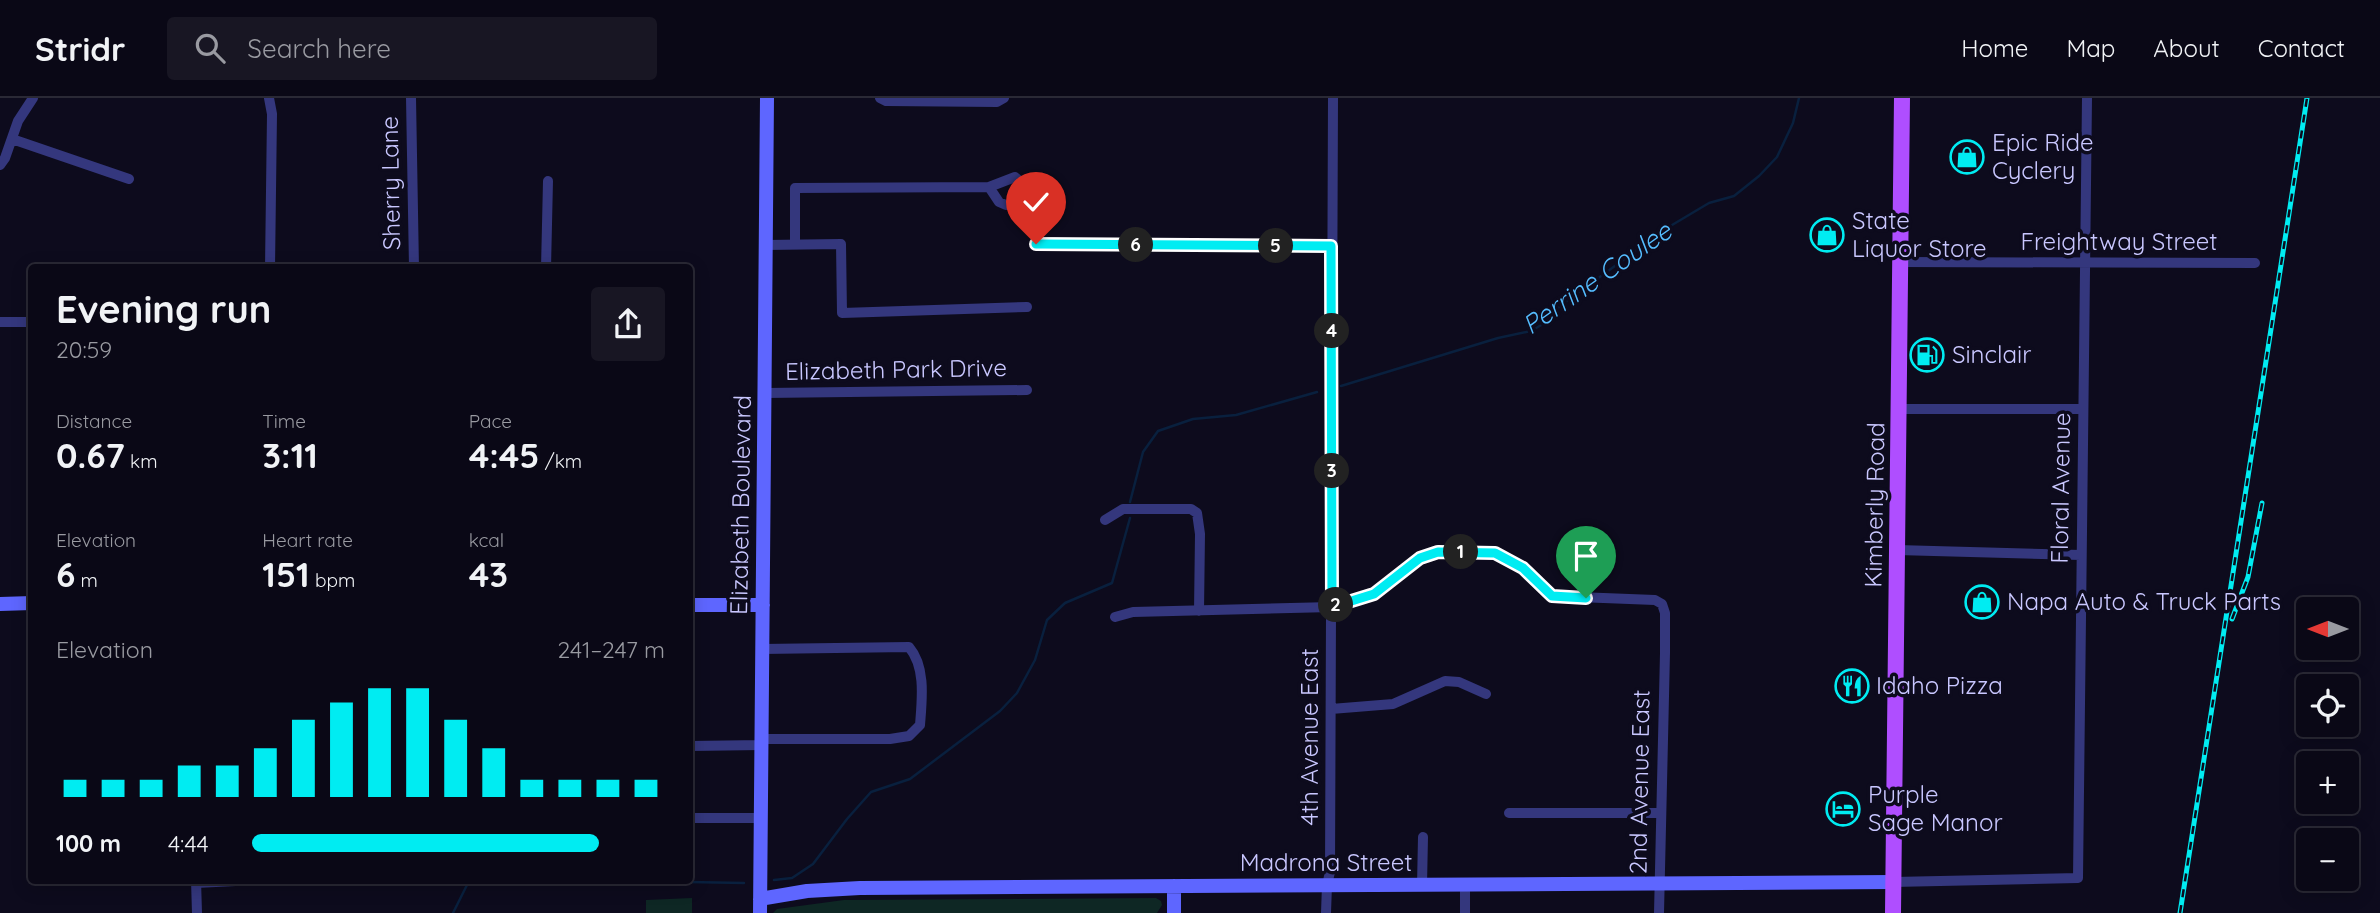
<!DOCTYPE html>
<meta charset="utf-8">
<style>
body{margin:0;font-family:Quicksand,sans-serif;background:#181623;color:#f1f3f6;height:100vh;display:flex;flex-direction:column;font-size:26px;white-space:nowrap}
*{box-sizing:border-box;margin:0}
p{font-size:23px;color:#999aa1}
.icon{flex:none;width:38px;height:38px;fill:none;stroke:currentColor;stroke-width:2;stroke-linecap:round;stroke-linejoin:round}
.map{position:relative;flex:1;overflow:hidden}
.panel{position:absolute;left:28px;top:166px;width:665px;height:620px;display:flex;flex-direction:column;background:#0a0816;border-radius:7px;box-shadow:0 4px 18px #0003,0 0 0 2px #2a2935}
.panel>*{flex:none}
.needle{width:46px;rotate:270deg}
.fabs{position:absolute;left:2296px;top:499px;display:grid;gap:14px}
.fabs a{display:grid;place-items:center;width:63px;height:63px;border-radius:7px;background:#0a0816;box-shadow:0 4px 18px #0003,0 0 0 2px #2a2935;font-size:35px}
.pin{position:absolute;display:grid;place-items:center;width:60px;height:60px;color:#fff;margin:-72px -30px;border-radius:50% 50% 50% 0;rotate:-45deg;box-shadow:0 0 7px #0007}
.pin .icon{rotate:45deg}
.km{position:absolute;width:35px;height:35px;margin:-18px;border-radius:50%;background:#222;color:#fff;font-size:19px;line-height:35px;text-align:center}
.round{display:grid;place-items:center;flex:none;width:74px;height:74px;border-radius:7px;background:#181623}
.overview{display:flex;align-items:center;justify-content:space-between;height:119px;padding:0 28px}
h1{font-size:38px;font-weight:700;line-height:52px}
.metrics{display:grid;grid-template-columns:repeat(3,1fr);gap:10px;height:119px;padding:7px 28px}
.metrics div{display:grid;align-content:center}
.metrics b{font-size:35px;font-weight:700}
.metrics small{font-size:19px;font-weight:400}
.metrics p{font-size:19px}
.chart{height:196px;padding:14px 28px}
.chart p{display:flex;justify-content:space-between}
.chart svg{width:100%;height:126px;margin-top:7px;stroke:#00ecf2;stroke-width:6}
ul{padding:0 28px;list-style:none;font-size:23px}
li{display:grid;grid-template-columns:112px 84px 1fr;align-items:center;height:52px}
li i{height:18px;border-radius:9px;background:#00ecf2}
header{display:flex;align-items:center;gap:42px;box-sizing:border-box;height:98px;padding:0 35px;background:#0a0816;border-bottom:2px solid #2a2935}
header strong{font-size:33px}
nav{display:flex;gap:38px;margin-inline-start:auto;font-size:24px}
.search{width:490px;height:63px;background:#181623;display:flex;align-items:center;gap:18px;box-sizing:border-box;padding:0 24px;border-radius:7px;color:#999aa1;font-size:26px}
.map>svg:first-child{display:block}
</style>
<header>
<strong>Stridr</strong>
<div class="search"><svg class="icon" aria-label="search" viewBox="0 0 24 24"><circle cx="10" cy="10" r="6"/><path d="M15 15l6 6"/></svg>Search here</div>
<nav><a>Home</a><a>Map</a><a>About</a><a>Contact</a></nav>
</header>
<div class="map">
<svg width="2380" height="815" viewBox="0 0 2380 815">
<rect width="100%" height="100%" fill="#0d0b1d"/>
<path fill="#0e2724" d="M692,800V815H646V802Z
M1156,800L1161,803L1162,807L1157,815H773L777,811L844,802Z"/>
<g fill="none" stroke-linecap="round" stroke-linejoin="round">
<path stroke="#09203e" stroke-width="2.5" d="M1341,288L1498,240L1531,233L1543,226L1560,208L1667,130L1709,105L1734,98L1759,78L1777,59L1793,25L1799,0
M1130,404L1143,354L1158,333L1193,321L1236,317L1317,294
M577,782L744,785
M774,782L792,780L813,766L847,721L871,694L910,681L1000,613L1017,595L1035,562L1047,522L1065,505L1112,485L1130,420
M453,815L468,785L500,782"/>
<path stroke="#34377d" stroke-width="10" d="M269,0L272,16L270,170
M411,0L414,170
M880,0L886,3L997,4L1004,0
M12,41L129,81
M0,67L5,60L18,23L33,0
M795,146V90L989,89L1015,79L1021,84L1024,92L1017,104L1006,107L999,104L989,89
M1036,146L1331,148
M766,147L841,146L842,215L1027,209
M1900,164L2255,165
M546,170L548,83
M0,224H32
M765,295L1027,292
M1898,311H2083
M1105,422L1123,411H1191L1197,415L1200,436L1199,513
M1897,452L2081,457
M1115,519L1133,514L1332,509L1374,496L1420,460L1438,454L1495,455L1523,470L1552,498L1655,502L1662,506L1665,515V555L1659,815
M1331,611L1393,606L1445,583L1459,584L1486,596
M762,641H890L909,638L920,627C922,601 926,569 909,549L762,551
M690,648L762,647
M1509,715H1660
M690,720H761
M196,782L197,815
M1893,784L2078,780L2087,0
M196,785L255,782
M1422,787L1423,739
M1465,787V815
M1326,815L1327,787L1330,774L1333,0"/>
<path stroke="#5e66ff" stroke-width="14" d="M0,506L32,505
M690,507H763
M760,801L807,793L860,790L1893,784
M760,815L767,0
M1174,815V788"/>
<path stroke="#af4eff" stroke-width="16" d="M1893,815L1902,0"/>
<defs>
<path id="rail" d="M2232,521L2248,479L2262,405
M2180,815L2307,0"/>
</defs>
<use href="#rail" stroke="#00ecf2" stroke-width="5"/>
<use href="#rail" stroke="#0d0b1d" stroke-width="2.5" stroke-dasharray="8" stroke-linecap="butt"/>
</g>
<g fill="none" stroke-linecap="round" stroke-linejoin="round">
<defs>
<path id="route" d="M1036,146L1331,148L1332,509L1374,496L1420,460L1438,454L1495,455L1523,470L1552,498L1586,500"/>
</defs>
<use href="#route" stroke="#fff" stroke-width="14"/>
<use href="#route" stroke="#00ecf2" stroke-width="9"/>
</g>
<defs>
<symbol id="shop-ring" viewBox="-11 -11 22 22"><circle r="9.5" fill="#0d0b1d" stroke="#00ecf2" stroke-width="1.5"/><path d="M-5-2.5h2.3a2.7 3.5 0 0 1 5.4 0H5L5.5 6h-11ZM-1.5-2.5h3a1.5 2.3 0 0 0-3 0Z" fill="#00ecf2"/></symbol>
<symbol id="fuel-ring" viewBox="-11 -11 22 22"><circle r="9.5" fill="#0d0b1d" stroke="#00ecf2" stroke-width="1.5"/><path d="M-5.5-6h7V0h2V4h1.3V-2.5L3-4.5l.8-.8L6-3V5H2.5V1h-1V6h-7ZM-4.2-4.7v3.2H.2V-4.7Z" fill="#00ecf2"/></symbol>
<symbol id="restaurant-ring" viewBox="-11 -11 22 22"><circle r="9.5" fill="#0d0b1d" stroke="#00ecf2" stroke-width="1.5"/><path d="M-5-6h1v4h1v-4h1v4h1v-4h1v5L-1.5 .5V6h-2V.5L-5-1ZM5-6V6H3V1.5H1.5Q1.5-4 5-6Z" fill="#00ecf2"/></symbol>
<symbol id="hotel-ring" viewBox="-11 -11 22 22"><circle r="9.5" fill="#0d0b1d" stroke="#00ecf2" stroke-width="1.5"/><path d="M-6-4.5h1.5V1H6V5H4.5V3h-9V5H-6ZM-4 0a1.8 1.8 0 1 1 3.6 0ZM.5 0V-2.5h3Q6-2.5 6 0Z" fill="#00ecf2"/></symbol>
</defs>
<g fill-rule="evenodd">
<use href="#shop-ring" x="1948" y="40" width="38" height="38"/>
<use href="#shop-ring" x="1808" y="118" width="38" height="38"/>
<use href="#fuel-ring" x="1908" y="238" width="38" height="38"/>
<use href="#shop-ring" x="1963" y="485" width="38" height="38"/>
<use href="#restaurant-ring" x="1833" y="569" width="38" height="38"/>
<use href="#hotel-ring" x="1824" y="692" width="38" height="38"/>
</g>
<g text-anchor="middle" stroke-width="7" stroke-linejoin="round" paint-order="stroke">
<g font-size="24" fill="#c9c7ff" stroke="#0d0b1d" text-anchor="start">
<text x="1992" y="53">Epic Ride<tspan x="1992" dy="28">Cyclery</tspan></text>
<text x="1852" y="131">State<tspan x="1852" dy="28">Liquor Store</tspan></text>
<text x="1952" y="265">Sinclair</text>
<text x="2007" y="512">Napa Auto &amp; Truck Parts</text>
<text x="1876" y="596">Idaho Pizza</text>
<text x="1868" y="705">Purple<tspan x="1868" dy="28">Sage Manor</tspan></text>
</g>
<g font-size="24" fill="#c9c7ff" stroke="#0d0b1d">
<text transform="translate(391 85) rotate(-91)" y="8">Sherry Lane</text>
<text x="2119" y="152">Freightway Street</text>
<text transform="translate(896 272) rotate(-1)" y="8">Elizabeth Park Drive</text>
<text transform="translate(2061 390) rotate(-89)" y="8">Floral Avenue</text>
<text transform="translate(741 407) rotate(-89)" y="8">Elizabeth Boulevard</text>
<text transform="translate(1875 407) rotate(-89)" y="8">Kimberly Road</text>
<text transform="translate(1310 639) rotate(-90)" y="8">4th Avenue East</text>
<text transform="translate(1640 684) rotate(-89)" y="8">2nd Avenue East</text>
<text x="1326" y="773">Madrona Street</text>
</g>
<g font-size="26" font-style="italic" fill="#55bdff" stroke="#0d0b1d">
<text transform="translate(1597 180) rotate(-35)" y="9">Perrine Coulee</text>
</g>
</g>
</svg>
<div class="fabs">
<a><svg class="needle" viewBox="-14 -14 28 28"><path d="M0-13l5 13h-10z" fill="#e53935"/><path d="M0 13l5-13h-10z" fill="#999aa1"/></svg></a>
<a><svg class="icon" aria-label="locate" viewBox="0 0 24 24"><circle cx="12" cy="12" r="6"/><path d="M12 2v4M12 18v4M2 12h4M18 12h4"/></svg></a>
<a>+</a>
<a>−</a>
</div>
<div class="pin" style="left:1586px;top:500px;background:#1e9e55"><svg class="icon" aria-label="arrive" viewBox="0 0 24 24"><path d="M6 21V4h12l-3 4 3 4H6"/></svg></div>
<div class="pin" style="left:1036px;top:146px;background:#d93025"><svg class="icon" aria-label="check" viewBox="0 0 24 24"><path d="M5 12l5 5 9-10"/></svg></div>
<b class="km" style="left:1461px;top:454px">1</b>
<b class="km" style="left:1336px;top:507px">2</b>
<b class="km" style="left:1332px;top:373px">3</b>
<b class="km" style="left:1332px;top:233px">4</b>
<b class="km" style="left:1276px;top:148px">5</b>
<b class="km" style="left:1136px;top:147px">6</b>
<section class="panel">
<div class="overview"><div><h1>Evening run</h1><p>20:59</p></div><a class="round"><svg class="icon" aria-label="share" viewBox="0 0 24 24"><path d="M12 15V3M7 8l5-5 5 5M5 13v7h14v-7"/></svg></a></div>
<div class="metrics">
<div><p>Distance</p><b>0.67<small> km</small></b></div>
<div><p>Time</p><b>3:11</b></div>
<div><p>Pace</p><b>4:45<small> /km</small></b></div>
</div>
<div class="metrics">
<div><p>Elevation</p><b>6<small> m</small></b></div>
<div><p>Heart rate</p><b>151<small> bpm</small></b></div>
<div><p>kcal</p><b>43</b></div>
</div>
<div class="chart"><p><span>Elevation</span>241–247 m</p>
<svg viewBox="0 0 160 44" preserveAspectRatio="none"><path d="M5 44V38M15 44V38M25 44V38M35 44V33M45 44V33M55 44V27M65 44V17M75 44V11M85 44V6M95 44V6M105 44V17M115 44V27M125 44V38M135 44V38M145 44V38M155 44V38"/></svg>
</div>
<ul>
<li><b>100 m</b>4:44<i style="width:84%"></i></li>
</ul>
</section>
</div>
